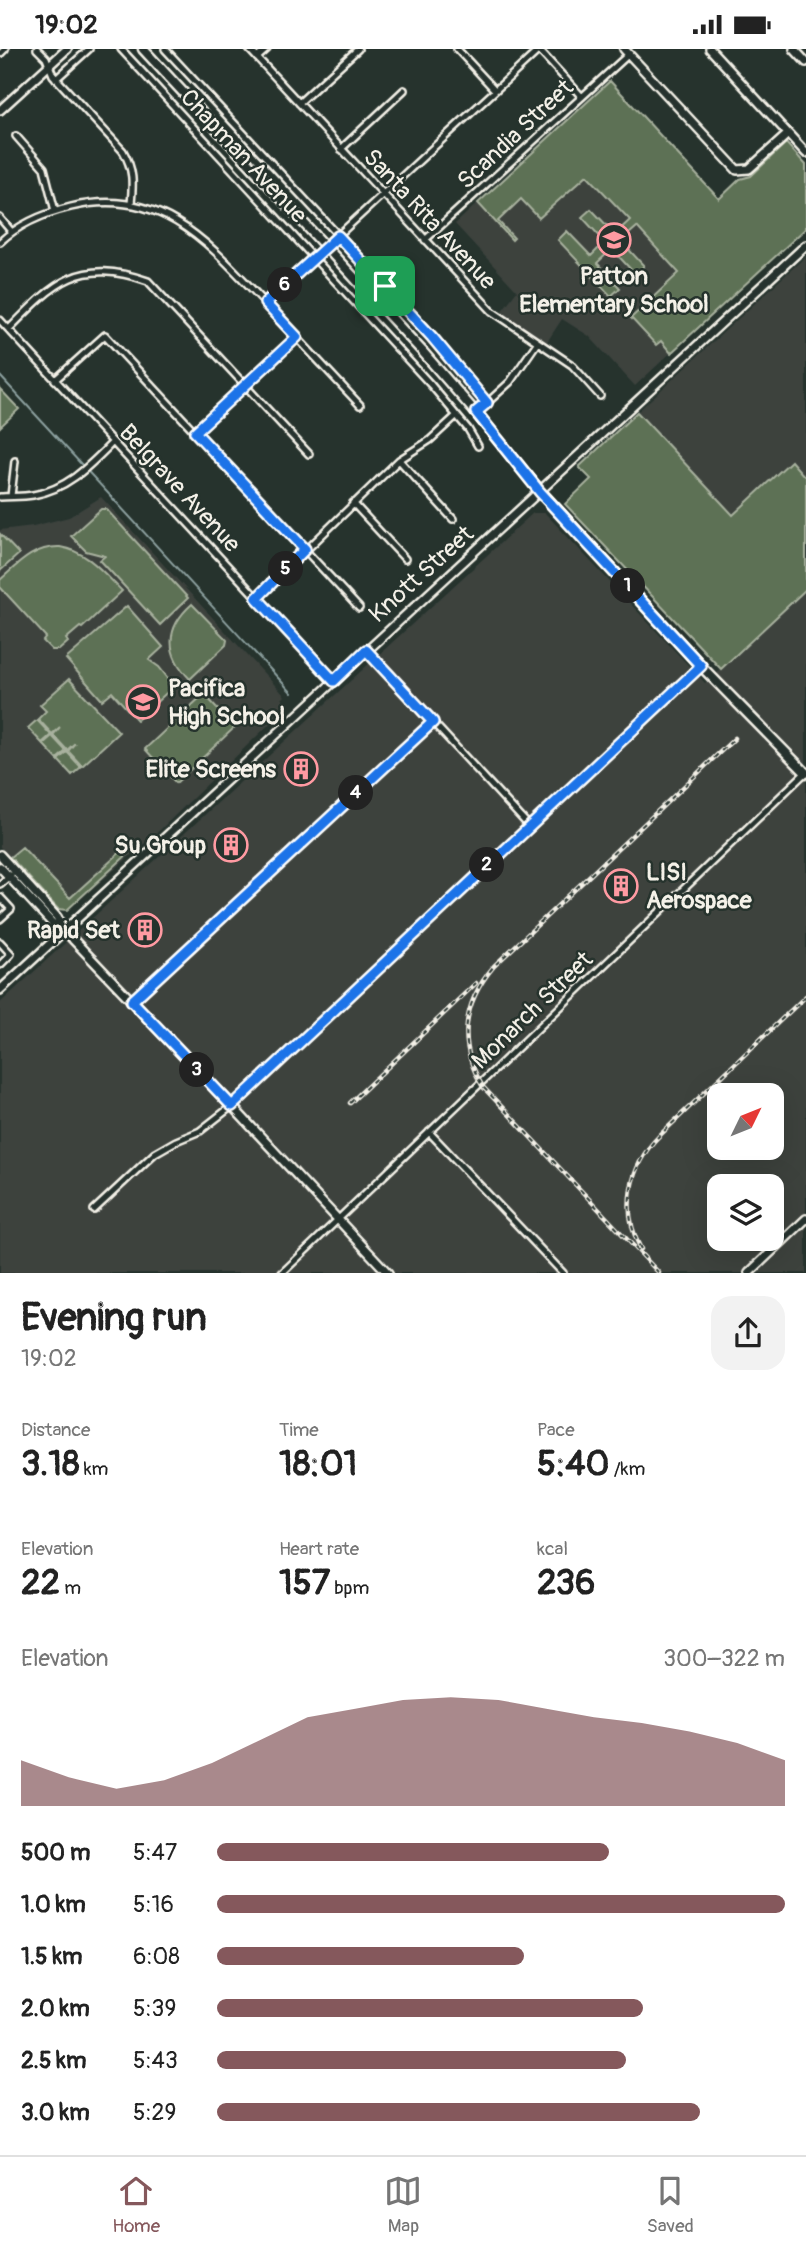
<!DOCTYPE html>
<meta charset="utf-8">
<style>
body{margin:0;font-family:Pangolin,sans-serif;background:#f2f2f2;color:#222;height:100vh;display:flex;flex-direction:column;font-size:26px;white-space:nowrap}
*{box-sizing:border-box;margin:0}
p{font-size:23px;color:#767676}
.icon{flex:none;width:38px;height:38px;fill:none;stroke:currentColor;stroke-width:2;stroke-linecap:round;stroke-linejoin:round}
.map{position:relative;height:1224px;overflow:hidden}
.details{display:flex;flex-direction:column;background:#fff;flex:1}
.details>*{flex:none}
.needle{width:46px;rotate:47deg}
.tools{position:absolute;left:707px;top:1034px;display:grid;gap:14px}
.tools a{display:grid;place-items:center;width:77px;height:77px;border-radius:14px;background:#fff;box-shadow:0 7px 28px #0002;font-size:35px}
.pin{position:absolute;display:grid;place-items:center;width:60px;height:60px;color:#fff;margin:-30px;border-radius:14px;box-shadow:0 4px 10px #0006}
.km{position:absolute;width:35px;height:35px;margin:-18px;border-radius:50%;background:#222;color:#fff;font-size:19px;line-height:35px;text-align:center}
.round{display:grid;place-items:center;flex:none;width:74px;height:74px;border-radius:21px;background:#f2f2f2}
.overview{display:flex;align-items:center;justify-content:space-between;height:119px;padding:0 21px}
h1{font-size:38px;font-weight:800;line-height:52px}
.metrics{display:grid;grid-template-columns:repeat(3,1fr);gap:10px;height:119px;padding:7px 21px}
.metrics div{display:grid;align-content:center}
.metrics b{font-size:35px;font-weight:800}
.metrics small{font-size:19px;font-weight:400}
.metrics p{font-size:19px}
.chart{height:196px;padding:14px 21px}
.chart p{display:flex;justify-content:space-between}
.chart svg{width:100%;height:126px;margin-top:7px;fill:#85585c;opacity:.7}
ul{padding:0 21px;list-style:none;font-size:23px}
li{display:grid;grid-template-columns:112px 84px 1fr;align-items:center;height:52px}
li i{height:18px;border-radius:9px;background:#85585c}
.status{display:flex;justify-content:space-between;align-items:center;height:49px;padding:0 35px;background:#fff;direction:ltr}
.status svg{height:19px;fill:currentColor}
.tabs{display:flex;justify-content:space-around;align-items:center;height:98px;border-top:2px solid #e0e0e0;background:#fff;font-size:19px;color:#767676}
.tabs a{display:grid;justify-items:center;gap:4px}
.tabs .current{color:#85585c}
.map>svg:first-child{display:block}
</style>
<div class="status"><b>19:02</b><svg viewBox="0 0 49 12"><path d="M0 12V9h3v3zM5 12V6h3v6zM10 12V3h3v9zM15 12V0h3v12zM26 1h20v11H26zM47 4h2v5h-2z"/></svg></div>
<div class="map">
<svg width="806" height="1224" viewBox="0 0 806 1224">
<rect width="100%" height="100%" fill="#26332d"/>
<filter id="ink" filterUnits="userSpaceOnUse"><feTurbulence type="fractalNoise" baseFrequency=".0143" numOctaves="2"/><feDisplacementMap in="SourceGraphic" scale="14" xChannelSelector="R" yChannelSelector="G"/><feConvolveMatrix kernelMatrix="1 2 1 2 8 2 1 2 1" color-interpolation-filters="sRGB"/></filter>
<g filter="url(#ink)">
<path fill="#3c423e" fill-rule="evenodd" d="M610,32L774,208L635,337L589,287L562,270L547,293L501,263L517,242L455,175Z
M806,207V426L805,427L791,413L733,466L637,363Z
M101,448L285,647L282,650L289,656L160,781L68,861L58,860L0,798V481L33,477L69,468Z
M533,464H545L705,634L806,540V1224H0V954ZM719,1046H772V1099H719ZM719,1138H772V1190H719Z"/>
<path fill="#5d7154" stroke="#a8b19e" stroke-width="2" d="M610,32L719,150L740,130L751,127L786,94L806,116V179L671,304L661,292L656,296L631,269L679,224L637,178L621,192L644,217L635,225L612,200L597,214L620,239L611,247L558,191L567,182L591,207L605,193L582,168L591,160L615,185L630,171L587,126L539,169L521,150L498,172L514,189L512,191L478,154Z
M0,340L19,360L0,378Z
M637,363L733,466L791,412L804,427L806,426V540L721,620L565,455L591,430L579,418Z
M101,460H106L188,549L160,576L100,511L105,507L86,502L71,487Z
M0,485L19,505L0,522Z
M60,498C87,502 104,524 122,542L82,579L80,578L66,590L68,593L59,601H52L43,592L46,588L0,538V531C18,515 34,497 60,498Z
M192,555L227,591L226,596L190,630C165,605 165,579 192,555Z
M127,557L163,598L149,611L159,618L174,637L137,671L112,643L102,651L66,610Z
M69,630L119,683L82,717L68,702L75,694L67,701L53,686L60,678L52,685L38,670L46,662L40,656Z
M204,645L235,678L176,734L145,700Z
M37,671L51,686L42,694L28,679Z
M52,687L66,702L57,710L43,695Z
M67,703L81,718L72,726L58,711Z
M22,798L70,849L126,798L131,802L67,861L58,860L10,808Z"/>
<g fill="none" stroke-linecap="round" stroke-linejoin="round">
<path stroke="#8da1a0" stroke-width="2" d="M0,327L292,644"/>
<defs>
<path id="street" d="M37,0L46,9L53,26L123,102C134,121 133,134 131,155
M121,0L431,336L468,380L478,397
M165,0L432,287L487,354
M249,0L492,262L572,316L600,347
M457,0L495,41
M538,0L582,48
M0,5L5,0
M257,9L267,0
M56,30L89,0
M299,54L358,0
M16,87L44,119L55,162
M341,100L404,41
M0,169L11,182
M425,191L629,5
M0,193C19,175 46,164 71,158C164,136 212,198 269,258C299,291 330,324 360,356
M265,254L539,1
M0,271L334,632
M9,280C55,233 79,208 148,232L309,405
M55,331L105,286L359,559
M476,364L510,333L537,294
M195,383L297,288
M399,411L453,470
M11,447L15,412
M0,448C11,447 22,448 33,446C68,440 89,417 113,393
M353,454L405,510
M257,549L399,411L430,391L456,367
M366,601L529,777
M0,835L11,826
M0,848L11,860L0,870
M0,893L11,905L0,916
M132,952L433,673
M429,1083L563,1224
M94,1161L155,1104L176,1092L200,1082L232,1057L701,617
M282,1224L806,723"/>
<path id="secondary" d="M624,0L737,121L749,120L788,85
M710,0L806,104
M794,0L806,13
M0,61L67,0
M0,806L57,868L63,880
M0,818L52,874L64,881L232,1057L388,1224
M0,941L806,196
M749,1224L806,1170"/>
<path id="primary" d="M143,0L422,302L476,364L540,442L701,617L806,724"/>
</defs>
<use href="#street" stroke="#f4f1e8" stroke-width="10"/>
<use href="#secondary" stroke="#f4f1e8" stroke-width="12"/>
<use href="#primary" stroke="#f4f1e8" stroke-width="13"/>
<use href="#street" stroke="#26332d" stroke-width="5"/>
<use href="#secondary" stroke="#26332d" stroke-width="7"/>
<use href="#primary" stroke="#26332d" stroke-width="8"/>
<defs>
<path id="rail" d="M350,1054L476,934
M641,1200C620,1162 629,1117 659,1087L806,947
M659,1224L483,1038C457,995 462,955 494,917L735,689"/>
</defs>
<use href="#rail" stroke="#f4f1e8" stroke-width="4.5"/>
<use href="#rail" stroke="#26332d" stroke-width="2" stroke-dasharray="5" stroke-linecap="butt"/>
</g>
</g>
<g fill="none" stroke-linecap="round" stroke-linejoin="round" filter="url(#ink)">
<defs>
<path id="route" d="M338,187L432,288L487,354L476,363L540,443L701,617L232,1057L132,952L433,673L366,601L334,632L257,549L305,500L195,383L297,288L265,254Z"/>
</defs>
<use href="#route" stroke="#fff" stroke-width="14"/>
<use href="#route" stroke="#1a73e8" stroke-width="9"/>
</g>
<defs>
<symbol id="school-ring" viewBox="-11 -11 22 22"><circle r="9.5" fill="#26332d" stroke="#ff9aa2" stroke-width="1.5"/><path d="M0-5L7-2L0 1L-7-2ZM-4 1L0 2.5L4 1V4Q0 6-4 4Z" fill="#ff9aa2"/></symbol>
<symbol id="building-ring" viewBox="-11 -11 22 22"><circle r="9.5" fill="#26332d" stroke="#ff9aa2" stroke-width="1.5"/><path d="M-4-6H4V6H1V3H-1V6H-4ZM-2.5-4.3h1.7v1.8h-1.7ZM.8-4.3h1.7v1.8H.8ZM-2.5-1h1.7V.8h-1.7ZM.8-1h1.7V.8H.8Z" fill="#ff9aa2"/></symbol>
</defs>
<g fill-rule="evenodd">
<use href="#school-ring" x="595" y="172" width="38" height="38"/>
<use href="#school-ring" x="124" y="634" width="38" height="38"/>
<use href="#building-ring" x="282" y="701" width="38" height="38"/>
<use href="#building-ring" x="212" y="777" width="38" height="38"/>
<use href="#building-ring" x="602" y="818" width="38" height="38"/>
<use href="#building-ring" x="126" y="862" width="38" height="38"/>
</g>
<g text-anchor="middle" stroke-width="5" stroke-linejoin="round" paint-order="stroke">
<g font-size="24" fill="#f4f1e8" stroke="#26332d">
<text transform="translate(515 85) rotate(-43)" y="8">Scandia Street</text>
<text transform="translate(244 107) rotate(47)" y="8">Chapman Avenue</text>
<text transform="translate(430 170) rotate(47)" y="8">Santa Rita Avenue</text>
<text transform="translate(180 439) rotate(47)" y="8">Belgrave Avenue</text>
<text transform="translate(421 525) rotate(-42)" y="8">Knott Street</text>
<text transform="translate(532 961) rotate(-44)" y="8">Monarch Street</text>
</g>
<g font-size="24" font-weight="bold" fill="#f4f1e8" stroke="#26332d" text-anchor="end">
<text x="614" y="235" text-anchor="middle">Patton<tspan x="614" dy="28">Elementary School</tspan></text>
<text x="168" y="647" text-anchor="start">Pacifica<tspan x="168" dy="28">High School</tspan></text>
<text x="276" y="728">Elite Screens</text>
<text x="206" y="804">Su Group</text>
<text x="646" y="831" text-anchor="start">LISI<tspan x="646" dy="28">Aerospace</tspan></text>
<text x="120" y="889">Rapid Set</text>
</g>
</g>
</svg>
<div class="tools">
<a><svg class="needle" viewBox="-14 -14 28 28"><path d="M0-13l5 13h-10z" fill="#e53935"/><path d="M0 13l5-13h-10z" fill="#767676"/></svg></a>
<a><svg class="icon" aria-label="layers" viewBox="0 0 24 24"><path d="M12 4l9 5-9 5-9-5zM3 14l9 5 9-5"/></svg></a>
</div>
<div class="pin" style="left:385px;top:237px;background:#1e9e55"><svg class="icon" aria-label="arrive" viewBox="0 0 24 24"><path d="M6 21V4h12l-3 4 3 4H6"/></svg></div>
<b class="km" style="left:628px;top:537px">1</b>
<b class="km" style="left:487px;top:816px">2</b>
<b class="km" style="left:197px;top:1021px">3</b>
<b class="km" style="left:356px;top:744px">4</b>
<b class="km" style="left:286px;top:520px">5</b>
<b class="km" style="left:285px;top:236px">6</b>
</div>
<section class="details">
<div class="overview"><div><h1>Evening run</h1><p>19:02</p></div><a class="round"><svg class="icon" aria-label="share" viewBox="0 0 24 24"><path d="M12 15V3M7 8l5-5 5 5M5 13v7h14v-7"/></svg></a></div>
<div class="metrics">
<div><p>Distance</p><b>3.18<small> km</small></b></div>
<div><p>Time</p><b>18:01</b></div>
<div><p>Pace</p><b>5:40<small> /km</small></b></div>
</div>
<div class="metrics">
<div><p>Elevation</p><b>22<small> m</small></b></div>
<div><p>Heart rate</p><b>157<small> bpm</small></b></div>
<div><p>kcal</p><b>236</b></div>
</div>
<div class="chart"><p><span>Elevation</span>300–322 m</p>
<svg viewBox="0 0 160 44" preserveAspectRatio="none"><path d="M0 44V28L10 34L20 38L30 35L40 29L50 21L60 13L70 10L80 7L90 6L100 7L110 10L120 13L130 15L140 18L150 22L160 28V44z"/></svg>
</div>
<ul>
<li><b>500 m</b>5:47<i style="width:69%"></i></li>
<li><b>1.0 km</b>5:16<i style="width:100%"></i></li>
<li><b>1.5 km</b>6:08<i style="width:54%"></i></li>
<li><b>2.0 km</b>5:39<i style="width:75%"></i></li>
<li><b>2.5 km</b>5:43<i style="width:72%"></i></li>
<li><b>3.0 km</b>5:29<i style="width:85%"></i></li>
</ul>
</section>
<nav class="tabs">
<a class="current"><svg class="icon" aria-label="home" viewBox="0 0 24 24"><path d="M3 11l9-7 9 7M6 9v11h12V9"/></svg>Home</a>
<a><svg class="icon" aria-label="map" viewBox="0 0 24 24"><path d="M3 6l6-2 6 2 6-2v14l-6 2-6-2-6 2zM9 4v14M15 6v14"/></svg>Map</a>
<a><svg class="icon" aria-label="saved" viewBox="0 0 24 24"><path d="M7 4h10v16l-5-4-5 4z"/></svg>Saved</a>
</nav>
